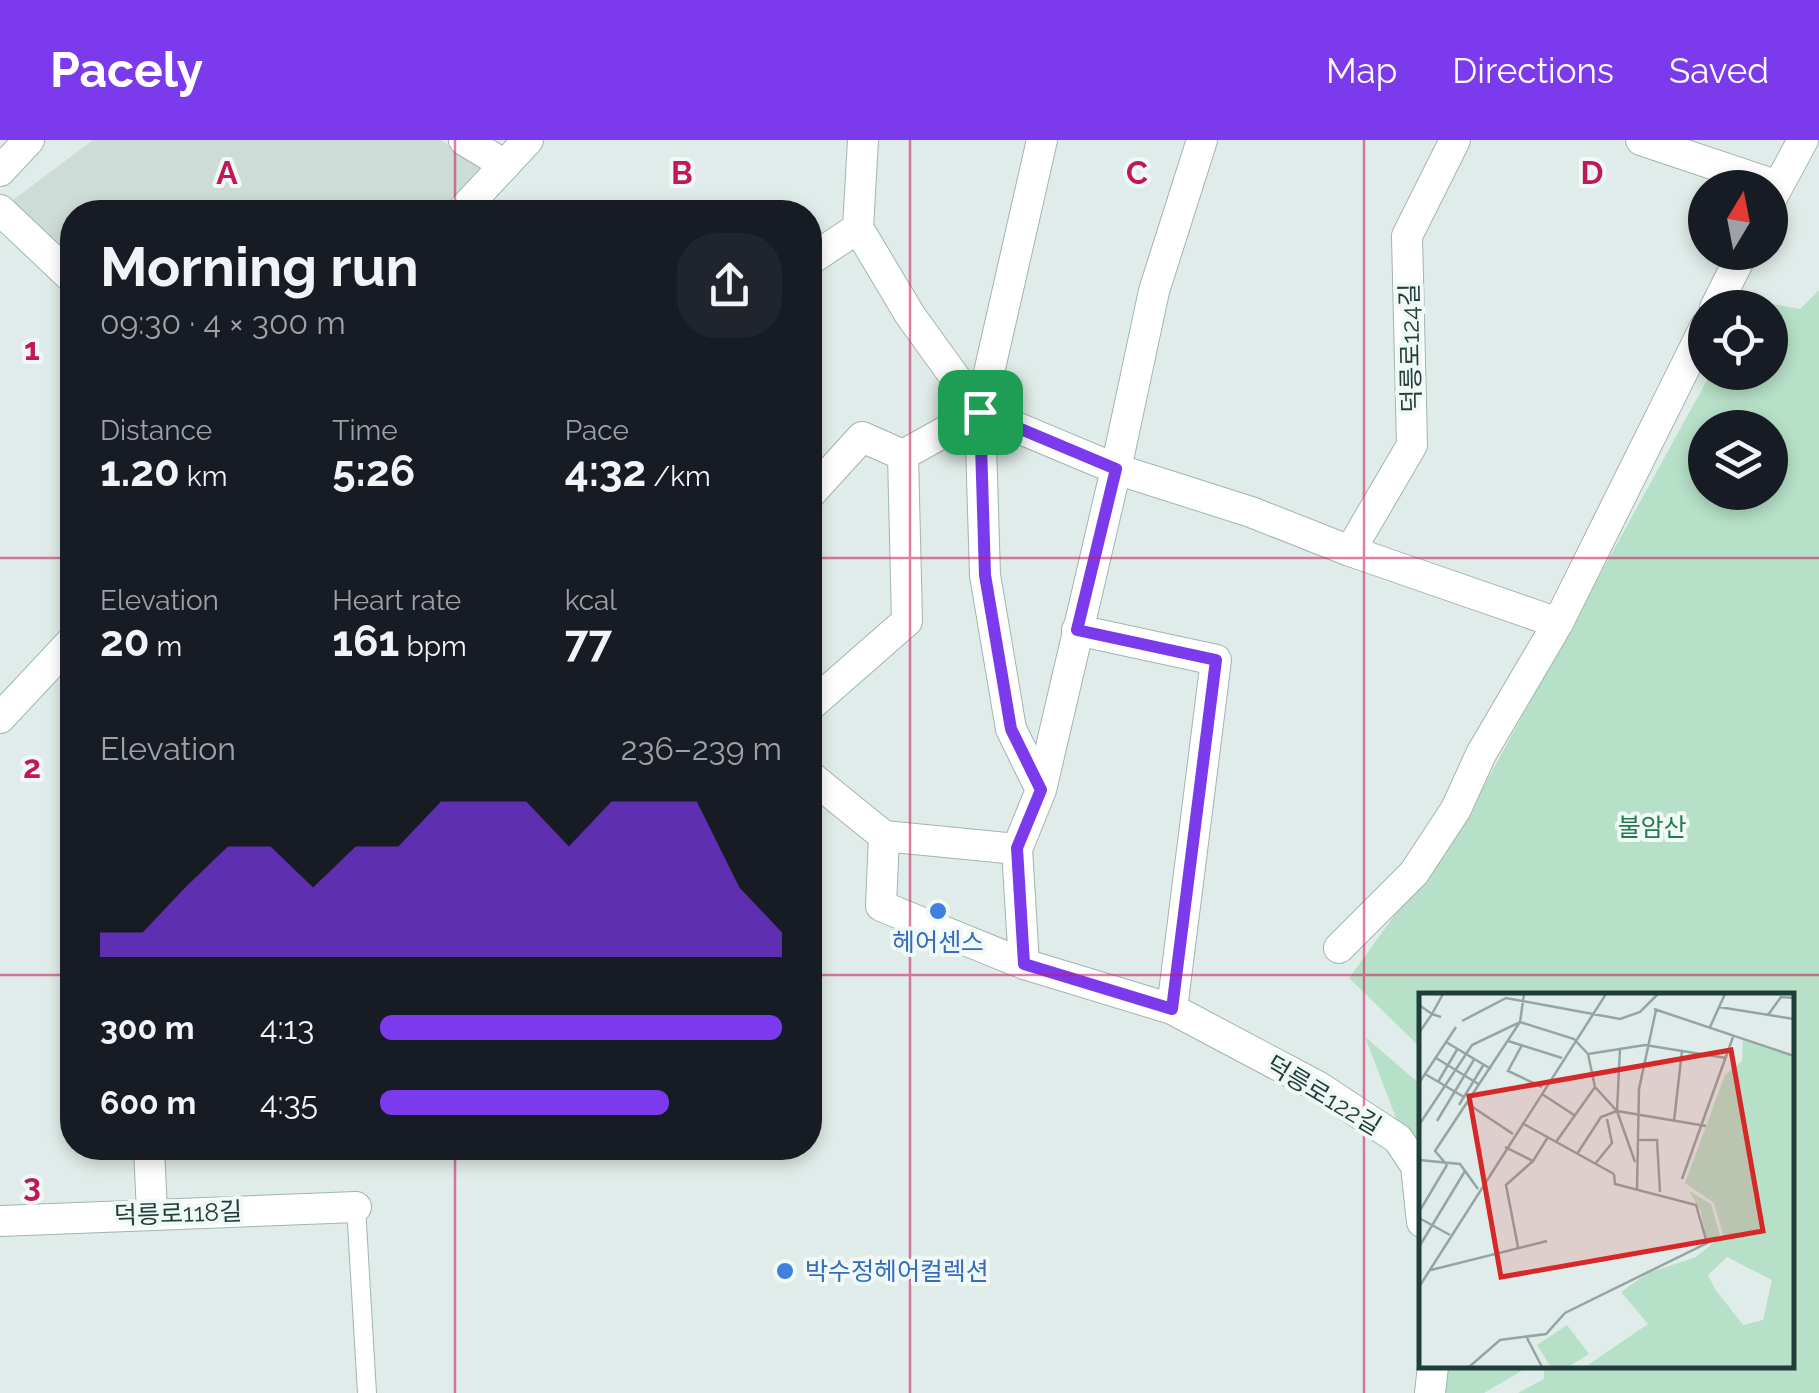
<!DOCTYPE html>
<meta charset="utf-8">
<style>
body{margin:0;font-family:Raleway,"Noto Sans KR",sans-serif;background:#20242c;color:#f1f3f6;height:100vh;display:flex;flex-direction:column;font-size:38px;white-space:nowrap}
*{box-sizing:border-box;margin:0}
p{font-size:32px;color:#9ea1a6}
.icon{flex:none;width:55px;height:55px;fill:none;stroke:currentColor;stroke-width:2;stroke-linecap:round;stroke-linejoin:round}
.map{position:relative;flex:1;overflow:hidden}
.sheet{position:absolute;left:60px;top:60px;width:762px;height:960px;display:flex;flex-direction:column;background:#171b24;border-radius:40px;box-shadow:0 5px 15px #0003}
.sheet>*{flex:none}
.needle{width:65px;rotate:10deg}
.fabs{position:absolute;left:1688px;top:30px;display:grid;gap:20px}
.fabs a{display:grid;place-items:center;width:100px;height:100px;border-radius:50%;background:#171b24;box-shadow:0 5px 15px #0003;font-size:50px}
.pin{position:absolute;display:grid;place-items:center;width:85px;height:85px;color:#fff;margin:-42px;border-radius:20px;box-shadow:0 5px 15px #0006}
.round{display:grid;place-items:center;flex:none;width:105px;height:105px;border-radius:40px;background:#20242c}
.overview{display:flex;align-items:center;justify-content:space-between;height:170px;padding:0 40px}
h1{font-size:55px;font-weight:700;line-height:75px}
.figures{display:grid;grid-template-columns:repeat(3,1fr);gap:15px;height:170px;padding:10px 40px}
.figures div{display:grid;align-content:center}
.figures b{font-size:42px;font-weight:700}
.figures small{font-size:28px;font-weight:400}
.figures p{font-size:28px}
.chart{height:280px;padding:20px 40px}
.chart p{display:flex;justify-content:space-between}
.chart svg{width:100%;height:180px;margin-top:10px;fill:#7c3aed;opacity:.7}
ul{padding:0 40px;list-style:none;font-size:32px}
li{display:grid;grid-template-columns:160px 120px 1fr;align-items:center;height:75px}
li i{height:25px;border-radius:12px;background:#7c3aed}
header{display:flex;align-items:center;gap:60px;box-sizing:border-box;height:140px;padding:0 50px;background:#7c3aed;color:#fff}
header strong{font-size:48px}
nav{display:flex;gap:55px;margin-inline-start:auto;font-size:35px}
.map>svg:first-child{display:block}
</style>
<header>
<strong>Pacely</strong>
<nav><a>Map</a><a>Directions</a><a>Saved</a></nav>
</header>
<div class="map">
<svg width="1819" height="1253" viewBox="0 0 1819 1253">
<rect width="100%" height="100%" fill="#e0ece9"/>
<path fill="#cedcd8" d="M93,0H441L481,29L437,72H72V128L5,66Z"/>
<path fill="#b6e0c7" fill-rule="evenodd" d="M1819,150V1253H1518L1544,1239V1226H1792V856H1422L1421,908L1349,838L1469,673L1711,233L1770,232V168L1746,167L1750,160L1800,169ZM1705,288H1770V352H1705Z
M1365,897L1421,945V1043Z
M1427,1226H1523V1230L1484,1253H1428Z"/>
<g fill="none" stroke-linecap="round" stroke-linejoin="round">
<defs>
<path id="lane" d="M356,1067L367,1253"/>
<path id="street" d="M464,0L505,25
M863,0L858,88L910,175L980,272L1116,329L1251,372L1350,411L1558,483
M1641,0L1778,46
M0,31L29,0
M1770,61L1803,0
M0,70L72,138
M810,120L858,88
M1715,168L1743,112
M810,354L862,297L903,315L980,272
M1350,411L1412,305L1407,96L1455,0
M1077,490L1216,520L1172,869
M810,566L907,481L903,315
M810,636L884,696
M1041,650L1011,589L985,435L980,272L1042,0
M884,696L881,766L1024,824L1172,869L1319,947L1398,999L1416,1026L1422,1082
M884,696L1017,709
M1339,808L1414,733L1456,669L1481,614L1558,483L1705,187
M1024,824L1017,709L1041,650L1116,329L1154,151L1202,0
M149,1008L152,1073
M0,1081L356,1067
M1430,1253L1433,1226"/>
<path id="secondary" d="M461,72L528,0
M0,578L72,501"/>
</defs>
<use href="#lane" stroke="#a2b4b1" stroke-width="20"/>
<use href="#street" stroke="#a2b4b1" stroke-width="32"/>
<use href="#secondary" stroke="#9db9b3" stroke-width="32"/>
<use href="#lane" stroke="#fff" stroke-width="18"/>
<use href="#street" stroke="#fff" stroke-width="30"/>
<use href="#secondary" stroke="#fff" stroke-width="30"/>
</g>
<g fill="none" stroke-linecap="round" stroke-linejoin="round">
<defs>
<path id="route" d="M980,272L1116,329L1077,490L1216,520L1172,869L1024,824L1017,708L1041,650L1011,589L985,435Z"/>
</defs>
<use href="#route" stroke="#fff" stroke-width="20"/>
<use href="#route" stroke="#7c3aed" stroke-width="12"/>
</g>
<path fill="none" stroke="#c2185b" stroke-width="2.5" stroke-opacity="0.55" d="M455,0V72M910,0V1253M1364,0V1253M0,418H72M810,418H1819M0,835H72M810,835H1819M455,1008V1253"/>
<g fill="#3f7fe0" stroke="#f1f9f6" stroke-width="4">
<circle cx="938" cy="771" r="10"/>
<circle cx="785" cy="1131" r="10"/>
</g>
<g text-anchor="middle" stroke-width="8" stroke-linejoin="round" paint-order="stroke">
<g font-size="25" fill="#1f3e3a" stroke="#f1f9f6">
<text transform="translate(1410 208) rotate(-91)" y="9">덕릉로124길</text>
<text transform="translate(1324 955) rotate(31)" y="9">덕릉로122길</text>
<text transform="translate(178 1073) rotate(-2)" y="9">덕릉로118길</text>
</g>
<g font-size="25" fill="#257952" stroke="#f1f9f6">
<text x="1652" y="696">불암산</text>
</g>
<g font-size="25" fill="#366cbe" stroke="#f1f9f6">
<text x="938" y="811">헤어센스</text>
<text x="805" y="1140" text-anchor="start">박수정헤어컬렉션</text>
</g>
</g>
<g transform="translate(1419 853)">
<rect width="375" height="375" fill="#e0ece9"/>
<path d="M324,47L375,64V374H166L229,331L202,299L229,280L277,264L304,242L295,210L266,190L306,82L323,68ZM308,264L353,287L344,327L324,332L296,296L289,282ZM270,198L292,211L301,242L288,252L282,219ZM148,332L170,361L149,374H132L118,352Z" fill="#b6e0c7" fill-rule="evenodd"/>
<path fill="none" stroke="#93a6a3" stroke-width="2.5" d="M0,12L13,21L24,1M300,14L375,26M235,16L375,63M349,22L362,4L375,5M43,28L87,5L201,26L221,19L239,1M291,34L306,1M0,40L13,21L22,24M89,48L143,65M27,49L72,76M103,52L89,78L123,94M201,56L198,118L216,169M169,61L226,52L307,65M17,65L61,92M6,81L45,104M19,89L39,55M0,90L37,34M123,101L155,122M49,111L94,141M40,112L65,71M18,128L56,65M255,128L263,58M103,130L195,181M0,132L53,52L101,29L155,46L169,61L176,94L198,118L287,133M218,147H238L241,199M137,149L176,94M86,154L114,168L129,144M158,161L182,124L198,118M0,167L41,171L59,196M176,171L193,150L188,126M28,172L16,158L101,29L105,1M263,186L314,44M218,196L220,96L237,17M0,219L28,172M0,225L31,242M0,254L46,178M99,254L87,192L114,168M12,277L128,248M0,294L187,1M108,345L123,374M50,374L81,347L127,341L146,320L288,250L277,212L196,191L195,181"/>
<path fill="#d62828" fill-opacity="0.15" stroke="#d62828" stroke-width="5" d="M312,57L344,238L82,284L50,103Z"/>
<rect width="375" height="375" fill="none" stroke="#1f3e3a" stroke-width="5"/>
</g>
<g font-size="32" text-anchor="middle" font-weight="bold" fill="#c2185b" stroke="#f1f9f6" stroke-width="8" stroke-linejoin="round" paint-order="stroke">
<text x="227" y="44">A</text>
<text x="682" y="44">B</text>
<text x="1137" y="44">C</text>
<text x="1592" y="44">D</text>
<text x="32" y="220">1</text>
<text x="32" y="638">2</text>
<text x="32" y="1056">3</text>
</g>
</svg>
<div class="fabs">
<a><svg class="needle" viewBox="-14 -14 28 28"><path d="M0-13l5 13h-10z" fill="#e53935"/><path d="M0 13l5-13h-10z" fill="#9ea1a6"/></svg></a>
<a><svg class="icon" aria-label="locate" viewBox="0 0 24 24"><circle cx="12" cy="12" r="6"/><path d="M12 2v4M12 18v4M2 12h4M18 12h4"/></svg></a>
<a><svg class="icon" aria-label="layers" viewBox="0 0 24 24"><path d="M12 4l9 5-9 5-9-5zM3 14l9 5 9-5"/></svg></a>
</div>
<div class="pin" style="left:980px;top:272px;background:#1e9e55"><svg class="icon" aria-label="arrive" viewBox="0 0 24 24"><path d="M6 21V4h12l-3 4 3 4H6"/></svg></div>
<section class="sheet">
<div class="overview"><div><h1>Morning run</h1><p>09:30 · 4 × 300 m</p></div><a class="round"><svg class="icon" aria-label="share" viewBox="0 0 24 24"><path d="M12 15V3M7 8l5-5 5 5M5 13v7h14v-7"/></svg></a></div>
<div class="figures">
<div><p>Distance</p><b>1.20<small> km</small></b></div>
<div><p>Time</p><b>5:26</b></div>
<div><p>Pace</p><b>4:32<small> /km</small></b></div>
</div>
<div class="figures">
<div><p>Elevation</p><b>20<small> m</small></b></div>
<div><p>Heart rate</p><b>161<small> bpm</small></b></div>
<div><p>kcal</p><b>77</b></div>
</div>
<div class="chart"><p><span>Elevation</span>236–239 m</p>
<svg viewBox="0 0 160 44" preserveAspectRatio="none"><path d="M0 44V38L10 38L20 27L30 17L40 17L50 27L60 17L70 17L80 6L90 6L100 6L110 17L120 6L130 6L140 6L150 27L160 38V44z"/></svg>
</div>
<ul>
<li><b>300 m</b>4:13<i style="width:100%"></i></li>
<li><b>600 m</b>4:35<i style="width:72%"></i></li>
</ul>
</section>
</div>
